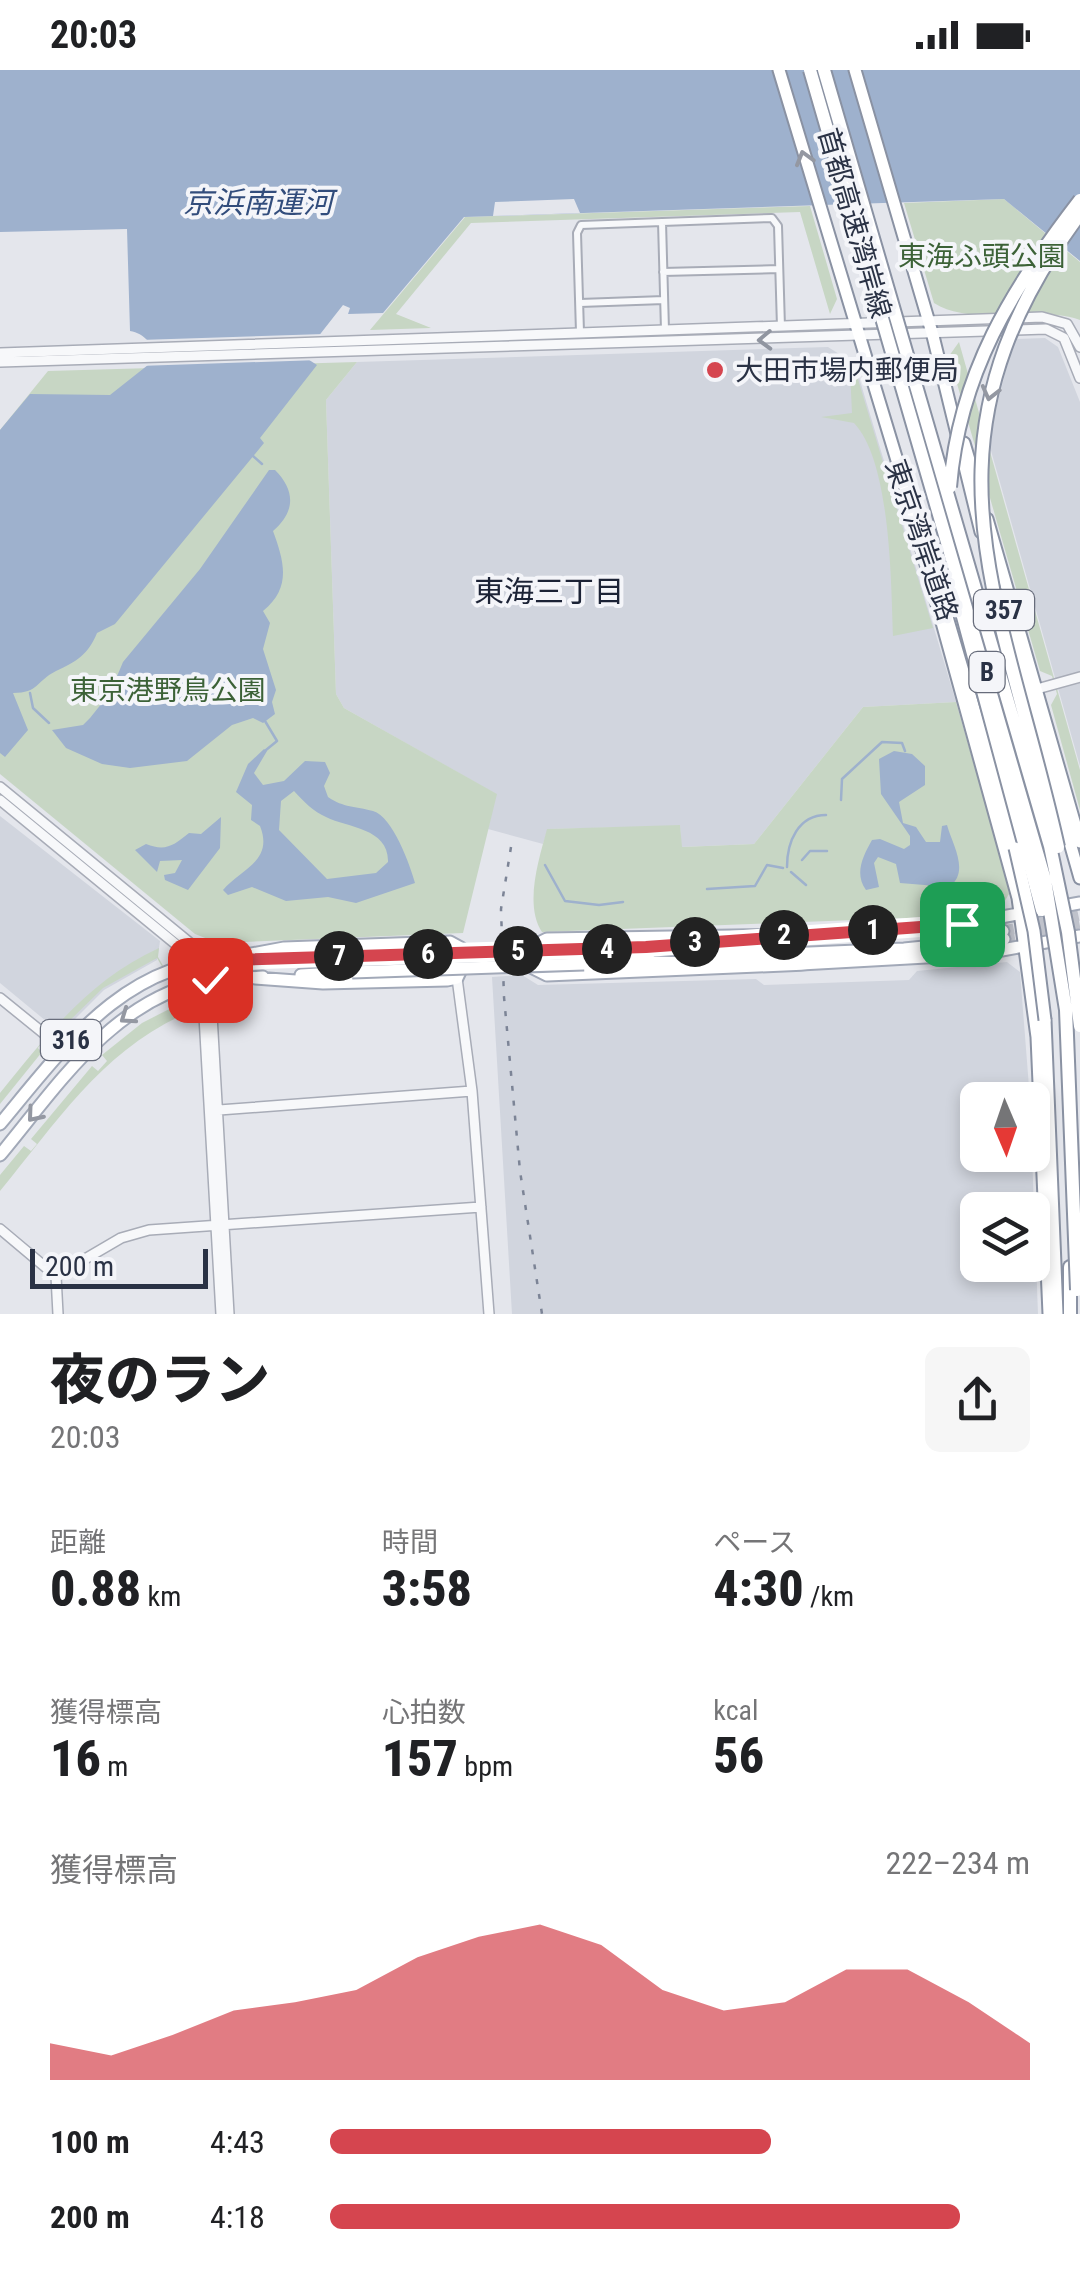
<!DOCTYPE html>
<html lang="ja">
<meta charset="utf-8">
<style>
body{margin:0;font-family:"Roboto Condensed","Noto Sans JP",sans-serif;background:#f6f6f6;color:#202124;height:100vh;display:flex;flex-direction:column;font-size:38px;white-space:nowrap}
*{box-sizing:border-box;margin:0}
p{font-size:32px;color:#757577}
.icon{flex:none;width:55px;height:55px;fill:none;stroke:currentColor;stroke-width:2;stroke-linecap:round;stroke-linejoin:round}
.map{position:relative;height:1244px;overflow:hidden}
.side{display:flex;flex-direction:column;background:#fff;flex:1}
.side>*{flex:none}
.needle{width:65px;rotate:178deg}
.tools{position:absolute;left:960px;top:1012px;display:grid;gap:20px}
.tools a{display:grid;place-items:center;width:90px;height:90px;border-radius:15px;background:#fff;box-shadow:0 5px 15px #0003;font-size:50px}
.scale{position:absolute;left:30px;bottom:25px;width:178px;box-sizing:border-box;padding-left:10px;border:5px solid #2a3245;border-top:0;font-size:28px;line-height:35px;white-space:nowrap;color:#2a3245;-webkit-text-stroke:8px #f4f5f9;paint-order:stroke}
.pin{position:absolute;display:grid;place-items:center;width:85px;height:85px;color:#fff;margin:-42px;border-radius:20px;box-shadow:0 5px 15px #0006}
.km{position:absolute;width:50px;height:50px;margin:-25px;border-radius:50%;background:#222;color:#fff;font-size:28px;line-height:50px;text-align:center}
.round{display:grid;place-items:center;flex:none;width:105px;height:105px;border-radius:15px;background:#f6f6f6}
.summary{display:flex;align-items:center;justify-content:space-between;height:170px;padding:0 50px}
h1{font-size:55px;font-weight:800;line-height:75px}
.figures{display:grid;grid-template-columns:repeat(3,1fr);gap:15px;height:170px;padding:10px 50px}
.figures div{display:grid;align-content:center}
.figures b{font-size:50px;font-weight:800}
.figures small{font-size:28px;font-weight:400}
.figures p{font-size:28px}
.chart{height:280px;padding:20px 50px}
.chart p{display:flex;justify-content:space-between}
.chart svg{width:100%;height:180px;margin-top:10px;fill:#d5454f;opacity:.7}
ul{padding:0 50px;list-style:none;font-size:32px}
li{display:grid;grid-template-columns:160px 120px 1fr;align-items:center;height:75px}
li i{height:25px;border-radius:12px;background:#d5454f}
.status{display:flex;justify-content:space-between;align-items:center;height:70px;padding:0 50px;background:#fff;direction:ltr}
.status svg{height:28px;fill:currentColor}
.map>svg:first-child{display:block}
</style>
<div class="status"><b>20:03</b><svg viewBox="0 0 49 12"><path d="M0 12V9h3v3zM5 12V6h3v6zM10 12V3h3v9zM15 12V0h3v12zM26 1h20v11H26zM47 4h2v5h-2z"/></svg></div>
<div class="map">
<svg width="1080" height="1244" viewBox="0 0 1080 1244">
<rect width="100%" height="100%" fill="#e4e6ec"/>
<path fill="#d1d5de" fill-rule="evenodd" d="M1045,268L1058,277L1080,332V696L988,370L1014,269Z
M828,277L855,294L956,632L863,637L754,774L681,777L680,756L548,759L543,774L488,759L496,724L344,638L336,624L326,330L357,292Z
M0,746L160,871L157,890L104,920L68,956H52L0,913Z
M1007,892L1020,902L1030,1030H978V1085H1032L1038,1244H512L492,907L522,905L538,915L756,909L764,915L909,910L917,901ZM978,1140H1032V1195H978Z"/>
<path fill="#c7d6c4" d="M1004,129L1080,192V250C1036,234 974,258 934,233L904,133Z
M810,136L837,229L830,244L800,142L471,153L396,244L431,258L370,260L465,147Z
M959,272L1080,700V740L1051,635L1057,624L1052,606L1040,601L949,286Z
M357,292L326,330L336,624L344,638L497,724L463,863L218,873L195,864L0,704V360L48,301Z
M854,296L933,558L893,566C891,513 891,392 854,353L821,347L852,343L850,300Z
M956,632L1005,803L1009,824L1000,839L935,847L542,862C524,835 539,789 547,759L680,755L682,777L754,774L863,637Z
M159,878L158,887L184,932L196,939C105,976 60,1048 0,1121V1105L24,1076L31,1081L37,1074L31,1069L92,996L98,1001L107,991L102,985L142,953L183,932L157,888L103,918L61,959L56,955L38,978L42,982L0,1034V1023C48,964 89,910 159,878Z"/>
<path fill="#9eb1cd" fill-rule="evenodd" d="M0,0H1080V191L1004,129L464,147L383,243L348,244L350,238L343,235L303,286L317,295L260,368L264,373L115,554L97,563C88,585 77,591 56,601C36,611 39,623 13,623L28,660L5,687L0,683V360L30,324L110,325L153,291C155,276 146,264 130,261L127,159L0,162Z
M269,400H275C296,421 295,442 273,461C284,491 292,518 263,541L270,553L263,579L276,620L272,632L275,644L263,653L253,648L232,655L187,691L130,698L102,694L66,678L52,660L83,655L90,648L110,623L123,592L200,499Z
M264,679L267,681L254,703L263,715L284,711L305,691L325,692L330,703L324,716L328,727C344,738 355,736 373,741C393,747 410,795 415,813L356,833L328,827L286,831L252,817L228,825L223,820C241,799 274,791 260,756L251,750L252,735L236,722L248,694ZM294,721C303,731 314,742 326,747C348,758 389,758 388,792L376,803L327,809L279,760L281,731Z
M894,681L912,684L925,696V715L899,732L903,753L916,757L926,772H940L942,756L947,755C953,776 970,802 949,817L900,813L896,794L878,787L874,793L879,817L866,820C854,804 863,786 872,770L880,769L904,779L910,775V766L881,724L879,689Z
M221,747L220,778L188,820L165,810L164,805L175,803L182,790L160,791L157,802L135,780L146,774C166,782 174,775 189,763L201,764Z"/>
<path fill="#e4e6ec" d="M574,129L580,143L493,146L495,132Z
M324,264L310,285L319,290L139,296L149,282L140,270Z"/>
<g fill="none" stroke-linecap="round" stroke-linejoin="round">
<path stroke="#9eb1cd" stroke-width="2.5" d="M253,386L262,394
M30,623L33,638L49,653
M265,651L277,671L266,680
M841,730L842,709L882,672L902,673L905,681
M802,790L810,781H827
M545,795L565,831L599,835L623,832
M787,797C787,772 798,745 826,745
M791,802L806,815
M707,819L755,816L767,795L783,798"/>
<path stroke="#bfc2cb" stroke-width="11" stroke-dasharray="11 5.5" stroke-linecap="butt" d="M1003,861L1080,845
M1004,869L1080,853"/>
<defs>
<path id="minor" d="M662,152L665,260
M663,202L779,199
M580,233L664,230
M580,262L577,163L581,155L772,148L778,156L781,257"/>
<path id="tertiary" d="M0,283L1042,247L1067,254L1080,277
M0,292L1046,259L1064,268L1080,308
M1037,619L1080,607
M0,717L190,873L210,910L229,1244
M0,730L178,876L202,911L221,1244
M457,908L472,1021L489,1244
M0,928L63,979
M219,1040L472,1021
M0,1159L56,1206L58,1244
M56,1206L121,1168L149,1160L481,1137"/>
<path id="primary" d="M797,865L962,854L1080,833
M801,865L547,869L533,876V898L547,905L807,894
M932,869L1003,861
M646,877L703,871
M698,878L789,876
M584,879L649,877
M230,888L284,878L450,872L461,878L465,891L457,908L447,910L323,913L255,908
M261,888L352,886
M689,888L904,879L1004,869
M646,892L697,893
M584,894L651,891
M801,894L980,884L1080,866
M301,905L352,902
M0,1054C65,976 125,890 237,888
M0,1085C56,1018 110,933 201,912C221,907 243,909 263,907"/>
<path id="trunk" d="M779,0L902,407
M855,0L933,266L981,462
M964,373L980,427
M900,400L1018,828L1037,967L1049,1244
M915,438L1015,778
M987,449L1080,772
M1002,533L1080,808
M1045,950L1057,1244"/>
<path id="motorway" d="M1070,1244V1197"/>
</defs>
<use href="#minor" stroke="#a8acb7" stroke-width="10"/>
<use href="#tertiary" stroke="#a8acb7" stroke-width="12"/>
<use href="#primary" stroke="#a2a9b8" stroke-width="15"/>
<use href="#trunk" stroke="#8a92a3" stroke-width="15"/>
<use href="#motorway" stroke="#8a92a3" stroke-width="16"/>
<use href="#minor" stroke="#f7f8fa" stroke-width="6"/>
<use href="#tertiary" stroke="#f7f8fa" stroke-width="9"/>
<use href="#primary" stroke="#fff" stroke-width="11"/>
<use href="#trunk" stroke="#fff" stroke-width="11"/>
<use href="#motorway" stroke="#fff" stroke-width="12"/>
<path stroke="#7c8496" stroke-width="2.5" stroke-dasharray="5 10" stroke-linecap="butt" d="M511,777L501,839L504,927L520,1101L542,1244"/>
<defs>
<path id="primary-bridge" d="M352,886L584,879
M352,902L584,894"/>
<path id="trunk-bridge" d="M1015,778L1034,861L1045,950"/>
<path id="motorway-bridge" d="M810,0L1045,810L1066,940L1077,1220
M824,0L1050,776L1068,862L1080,956
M950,417C959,304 1012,218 1080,130
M955,517L1042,840
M1058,777C1003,529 907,377 1080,144"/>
</defs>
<use href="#primary-bridge" stroke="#a2a9b8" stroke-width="15" stroke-linecap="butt"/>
<use href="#trunk-bridge" stroke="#8a92a3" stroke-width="15" stroke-linecap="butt"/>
<use href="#motorway-bridge" stroke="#8a92a3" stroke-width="16" stroke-linecap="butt"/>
<use href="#primary-bridge" stroke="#fff" stroke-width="11"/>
<use href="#trunk-bridge" stroke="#fff" stroke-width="11"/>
<use href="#motorway-bridge" stroke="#fff" stroke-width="12"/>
</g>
<defs><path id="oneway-chevron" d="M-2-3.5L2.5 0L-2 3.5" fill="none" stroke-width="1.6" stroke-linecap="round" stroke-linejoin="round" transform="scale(2.5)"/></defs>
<g stroke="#9498a2">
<use href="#oneway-chevron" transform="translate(804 88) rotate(-106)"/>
<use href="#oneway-chevron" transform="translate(990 323) rotate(104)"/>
<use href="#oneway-chevron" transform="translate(127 947) rotate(145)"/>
<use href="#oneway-chevron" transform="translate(34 1045) rotate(130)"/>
</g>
<use stroke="#9095a0" href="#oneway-chevron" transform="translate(765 270) rotate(178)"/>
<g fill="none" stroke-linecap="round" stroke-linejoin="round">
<defs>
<path id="route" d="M210,910L201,891L646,877L962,854"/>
</defs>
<use href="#route" stroke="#fff" stroke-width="20"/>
<use href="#route" stroke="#d5454f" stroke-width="12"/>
</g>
<circle fill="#d5454f" stroke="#f4f5f9" stroke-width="4" cx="715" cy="300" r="10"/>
<g text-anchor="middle" stroke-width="8" stroke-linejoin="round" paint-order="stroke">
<g fill="#f4f5f9" stroke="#676c7b" stroke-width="2.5">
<rect x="974" y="520" width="60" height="40" rx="8"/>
<rect x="969.5" y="582" width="35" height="40" rx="8"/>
<rect x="41" y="950" width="60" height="40" rx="8"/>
</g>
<g font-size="25" font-weight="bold" fill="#2a3245">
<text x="1004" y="549">357</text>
<text x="987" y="611">B</text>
<text x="71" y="979">316</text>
</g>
<g font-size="28" fill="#2a3245" stroke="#f4f5f9">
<text transform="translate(855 153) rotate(74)" y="10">首都高速湾岸線</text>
<text transform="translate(922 470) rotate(71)" y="10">東京湾岸道路</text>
</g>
<g font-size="28" fill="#3c6237" stroke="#f4f5f9">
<text x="982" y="196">東海ふ頭公園</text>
<text x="168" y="630">東京港野鳥公園</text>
</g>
<g font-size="28" fill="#2a3245" stroke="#f4f5f9" text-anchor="start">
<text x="735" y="310">大田市場内郵便局</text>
</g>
<g font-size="30" font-style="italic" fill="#324d7c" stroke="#f4f5f9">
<text x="258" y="143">京浜南運河</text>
</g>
<g font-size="30" fill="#1c2336" stroke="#f4f5f9">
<text x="549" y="532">東海三丁目</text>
</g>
</g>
</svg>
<div class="tools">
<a><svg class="needle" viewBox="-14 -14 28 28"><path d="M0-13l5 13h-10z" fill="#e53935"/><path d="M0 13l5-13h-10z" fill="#757577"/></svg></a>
<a><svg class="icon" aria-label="layers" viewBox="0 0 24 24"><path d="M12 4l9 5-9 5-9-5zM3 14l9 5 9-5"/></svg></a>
</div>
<div class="scale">200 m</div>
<div class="pin" style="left:962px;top:854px;background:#1e9e55"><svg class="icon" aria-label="arrive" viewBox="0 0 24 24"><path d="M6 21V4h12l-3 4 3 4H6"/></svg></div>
<div class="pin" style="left:210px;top:910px;background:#d93025"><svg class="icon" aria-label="check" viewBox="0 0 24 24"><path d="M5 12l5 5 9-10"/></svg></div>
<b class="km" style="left:873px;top:860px">1</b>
<b class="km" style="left:784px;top:865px">2</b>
<b class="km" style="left:695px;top:872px">3</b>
<b class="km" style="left:607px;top:879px">4</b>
<b class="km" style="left:518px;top:881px">5</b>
<b class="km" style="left:428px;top:884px">6</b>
<b class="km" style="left:339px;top:886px">7</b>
</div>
<section class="side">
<div class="summary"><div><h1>夜のラン</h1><p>20:03</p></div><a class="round"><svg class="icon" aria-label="share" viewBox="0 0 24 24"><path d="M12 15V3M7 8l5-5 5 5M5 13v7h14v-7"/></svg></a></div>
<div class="figures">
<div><p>距離</p><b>0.88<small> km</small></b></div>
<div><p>時間</p><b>3:58</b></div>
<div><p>ペース</p><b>4:30<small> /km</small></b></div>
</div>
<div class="figures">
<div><p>獲得標高</p><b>16<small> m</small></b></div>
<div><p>心拍数</p><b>157<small> bpm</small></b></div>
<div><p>kcal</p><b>56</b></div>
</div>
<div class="chart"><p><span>獲得標高</span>222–234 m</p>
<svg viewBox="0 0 160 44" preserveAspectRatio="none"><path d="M0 44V35L10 38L20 33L30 27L40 25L50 22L60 14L70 9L80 6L90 11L100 22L110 27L120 25L130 17L140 17L150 25L160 35V44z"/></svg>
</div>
<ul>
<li><b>100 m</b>4:43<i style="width:63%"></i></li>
<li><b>200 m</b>4:18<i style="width:90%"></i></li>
</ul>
</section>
